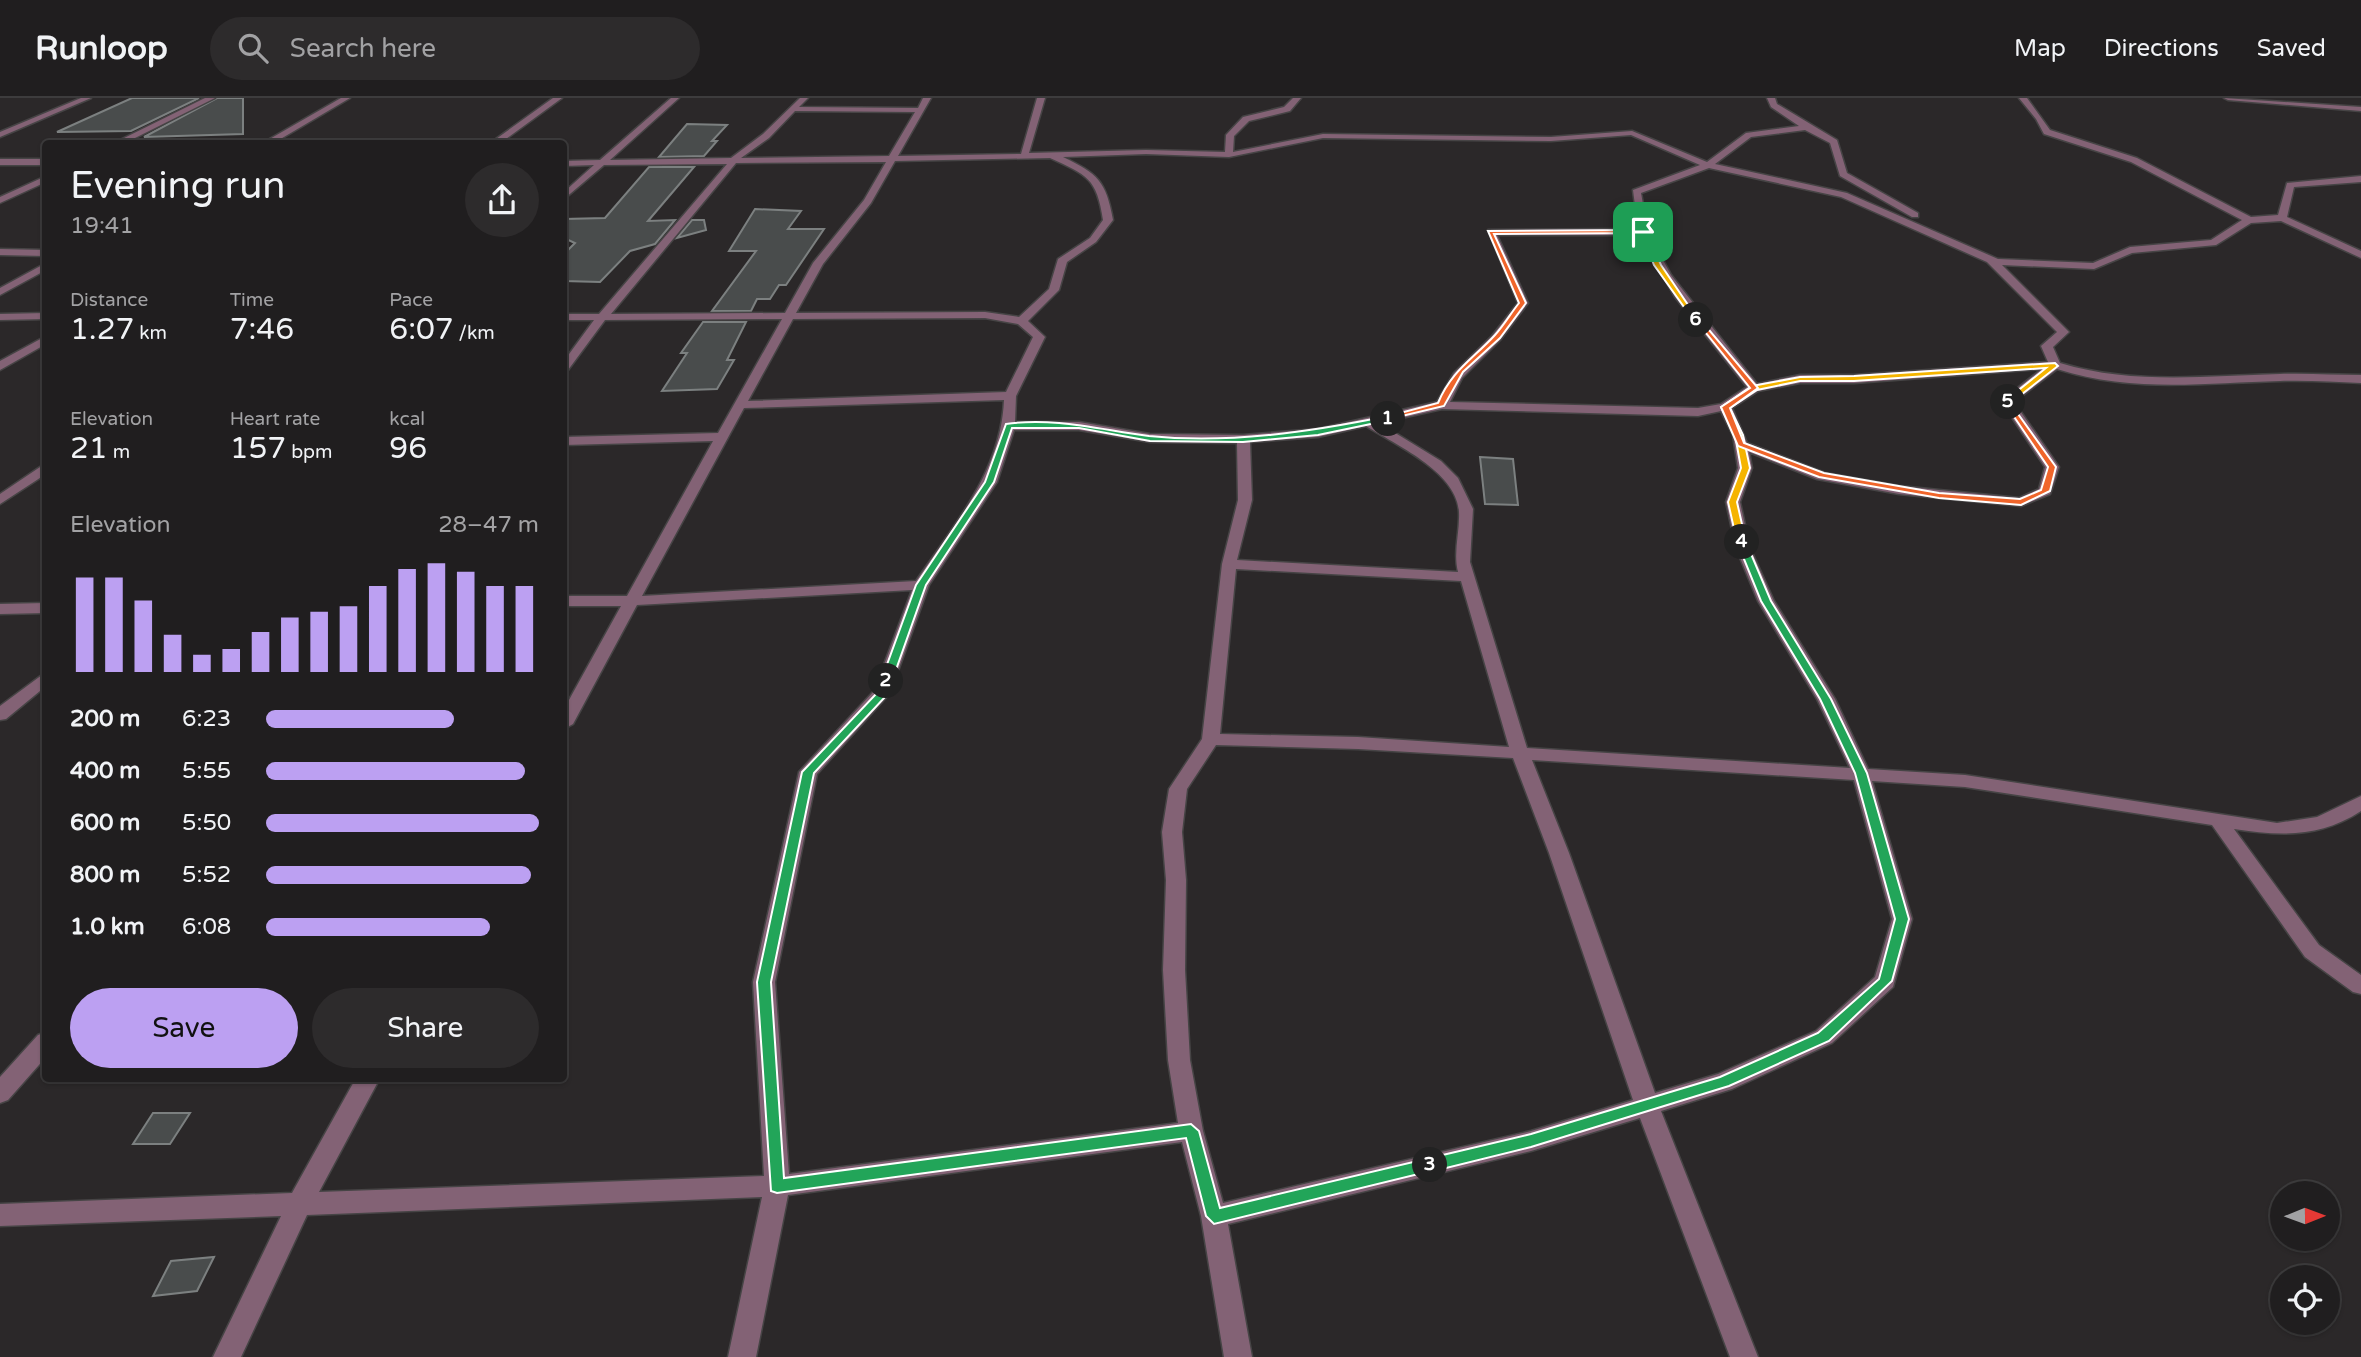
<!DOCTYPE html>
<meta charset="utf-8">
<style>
body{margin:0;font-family:"Varela Round",sans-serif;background:#2d2b2c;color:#f1f3f6;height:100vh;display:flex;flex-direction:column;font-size:26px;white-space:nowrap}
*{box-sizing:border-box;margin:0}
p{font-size:23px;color:#a2a2a4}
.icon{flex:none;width:38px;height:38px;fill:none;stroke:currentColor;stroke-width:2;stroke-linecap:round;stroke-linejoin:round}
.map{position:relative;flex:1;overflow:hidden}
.drawer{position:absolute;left:42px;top:42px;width:525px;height:942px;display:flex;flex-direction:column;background:#201e1f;border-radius:7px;box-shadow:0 2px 5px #0004,0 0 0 2px #3d3c3d}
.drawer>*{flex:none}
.needle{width:46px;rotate:89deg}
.tools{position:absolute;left:2270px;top:1083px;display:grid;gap:14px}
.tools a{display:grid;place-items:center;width:70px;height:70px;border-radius:50%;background:#201e1f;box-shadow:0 2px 5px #0004,0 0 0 2px #3d3c3d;font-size:35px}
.pin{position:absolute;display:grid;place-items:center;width:60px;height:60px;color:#fff;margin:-30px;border-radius:14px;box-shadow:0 4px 10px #0006}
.km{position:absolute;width:35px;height:35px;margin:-18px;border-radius:50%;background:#222;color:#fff;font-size:19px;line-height:35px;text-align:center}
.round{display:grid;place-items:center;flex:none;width:74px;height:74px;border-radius:37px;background:#2d2b2c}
.overview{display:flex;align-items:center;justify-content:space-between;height:119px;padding:0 28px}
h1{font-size:38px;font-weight:600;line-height:52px}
.figures{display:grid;grid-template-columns:repeat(3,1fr);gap:10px;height:119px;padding:7px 28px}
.figures div{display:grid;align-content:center}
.figures b{font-size:30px;font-weight:600}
.figures small{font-size:19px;font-weight:400}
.figures p{font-size:19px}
.chart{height:196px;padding:14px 28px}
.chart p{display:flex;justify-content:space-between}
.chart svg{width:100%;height:126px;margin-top:7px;stroke:#bca0f2;stroke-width:6}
.button{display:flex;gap:14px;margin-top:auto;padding:14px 28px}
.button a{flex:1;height:80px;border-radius:42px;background:#bca0f2;color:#111;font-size:28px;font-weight:600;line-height:80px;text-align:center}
.button a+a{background:#2d2b2c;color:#f1f3f6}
ul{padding:0 28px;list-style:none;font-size:23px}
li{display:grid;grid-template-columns:112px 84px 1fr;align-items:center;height:52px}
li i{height:18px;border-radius:9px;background:#bca0f2}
header{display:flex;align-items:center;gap:42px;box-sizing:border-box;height:98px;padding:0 35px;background:#201e1f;border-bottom:2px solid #3d3c3d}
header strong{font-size:33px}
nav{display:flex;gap:38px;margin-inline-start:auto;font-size:24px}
.search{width:490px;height:63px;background:#2d2b2c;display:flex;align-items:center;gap:18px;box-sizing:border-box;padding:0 24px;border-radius:38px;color:#a2a2a4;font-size:26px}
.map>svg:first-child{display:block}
</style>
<header>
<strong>Runloop</strong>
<div class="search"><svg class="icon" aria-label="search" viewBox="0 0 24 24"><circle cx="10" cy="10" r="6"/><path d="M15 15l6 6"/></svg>Search here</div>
<nav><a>Map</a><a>Directions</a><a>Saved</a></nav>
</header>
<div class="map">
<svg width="2361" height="1259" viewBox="0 0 2361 1259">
<rect width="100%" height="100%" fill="#2b2829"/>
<path fill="#494c4c" stroke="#7c8080" stroke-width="2" d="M132,0H199L131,33L57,34Z
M217,0H243V36L144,39Z
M687,26L727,27L712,43H717L704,58L659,59Z
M649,69H694L648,123L675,122L655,146L630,153L600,184L564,183V156L575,145L564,140V121L605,120Z
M755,111L801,113L788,131H824L786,187H779L770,201H757L751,213H712L756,153H729Z
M692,122H704L706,132L677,140Z
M703,224H746L727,262H734L717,291L662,293L687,255H681Z
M1480,359L1513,361L1518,407L1485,406Z
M153,1015H190L170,1046H133Z
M214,1159L197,1193L153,1198L171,1163Z"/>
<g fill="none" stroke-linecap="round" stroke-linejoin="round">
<defs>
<path id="minor" d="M81,0H91L0,39V34Z
M205,0H215L123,46H112Z
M341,0H350L272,46H261Z
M553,0H562L499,46H489Z
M671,0H679L610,62L731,60L763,36L800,0H808L799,9L918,10L923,0H931L898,58L1021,56L1037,0H1045L1029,55L1146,52L1225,54L1226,37L1243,19L1284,9L1293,0H1301L1290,13L1249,23L1234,38L1233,54L1323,36L1551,39L1632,33L1707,64L1746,35L1799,28L1771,9L1767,0H1775L1777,6L1837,42L1847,75L1918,115V119H1912L1840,78L1830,45L1805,32L1751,39L1715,66L1847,95L1998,161L2093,165L2130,149L2211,142L2242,122L2131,64L2044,36L2036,21L2019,0H2027L2050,32L2137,60L2251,119L2278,117L2287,85L2361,78V84L2294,89L2287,119L2361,153V160L2281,123L2251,125L2216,147L2132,155L2094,171L2002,167L2069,234L2053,249L2060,265C2132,287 2205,278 2280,276C2307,275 2334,277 2361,277V285C2334,284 2307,282 2280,283C2203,285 2132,295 2057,271L2014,304L2059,369L2050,396L2021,408L1899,396L1817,381L1749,354L1752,370L1740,404L1750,450L1774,503L1835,601L1868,671L1965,677L2277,725L2317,719L2361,698V713C2320,740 2280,738 2234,731L2319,847L2361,877V896L2353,894L2305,859L2212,727L1965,689L1872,683L1912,821L1893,889L1832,945L1732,991L1661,1013L1758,1259H1730L1640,1020L1531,1053L1228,1126L1252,1259H1224L1201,1118L1182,1044L788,1097L756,1259H728L762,1099L307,1117L241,1259H213L281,1118L0,1128V1106L292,1095L356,980H380L319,1094L764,1078L753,884L799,674L874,593L912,492L637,507L573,626L564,631V611L621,508H564V498H627L713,343L564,347V339L718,335L782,221L605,222L568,272L564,273V263L594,222H564V216H599L727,66L604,67L564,101V94L594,67L564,68V63L600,62ZM795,13L915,14L889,58L741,60L769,40ZM1631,37L1700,67L1633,92L1638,131L1488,132L1518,205L1492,238L1454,275L1437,304L1318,331L1243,337L1150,336L1079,324H1015L1016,298L1045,239L1028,223L1059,192L1067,164L1096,144L1113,122C1106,83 1098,76 1063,59L1146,56L1229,59L1323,40L1551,43ZM1050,60C1087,77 1097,80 1103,122L1090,140L1058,161L1049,191L1019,219L985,214L796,215L823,166L871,105L895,63ZM886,64L864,102L813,165L785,215L611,216L736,65ZM1709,70L1841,99L1987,164L2057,234L2041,248L2048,264L1854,277H1800L1757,286L1671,177L1648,134L1641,95ZM1497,137H1640L1675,199L1747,289L1721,306L1698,310L1450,304L1462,280L1500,242L1528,205ZM985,220L1018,226L1033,239L1006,294L748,303L793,221ZM2042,271L2001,303L2045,369L2039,391L2019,400L1899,388L1825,375L1747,345L1732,310L1758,293L1800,285H1854ZM1004,302C1001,373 955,426 916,483L642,498L744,310ZM1442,311L1698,318L1721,313L1733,337L1738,370L1726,404L1736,450L1758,503L1817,601L1850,670L1527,650L1470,464L1473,411L1458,380L1441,363L1379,325ZM1366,328C1396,347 1457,374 1459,414C1460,434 1453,454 1458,474L1237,462L1252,402L1250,344L1318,339ZM1014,332H1079L1150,344L1237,345L1238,402L1222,466L1202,641L1169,691L1162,734L1166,782L1163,872L1168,962L1178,1025L789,1076L775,884L817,676L890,595L929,487L997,384ZM1236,471L1461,483L1509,649L1358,639L1220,636ZM1216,647L1358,651L1513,660L1549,755L1633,1002L1531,1033L1223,1105L1203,1033L1190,962L1185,872L1186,782L1182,734L1187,691ZM1532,662L1854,682L1892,821L1875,879L1816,933L1718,976L1655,995L1569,755Z
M2224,0L2361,9V13L2228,2Z
M0,61H46V67H0Z
M46,78V84L0,105V99Z
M0,151L46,152V158L0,157Z
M46,165V172L0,197V190Z
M46,215V221L0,222V216Z
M46,238V246L0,272V263Z
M46,365V376L0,406V396Z
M46,505V515L0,516V506Z
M46,574V588L6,621L0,622V608Z
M46,934V959L8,1002L0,1005V979L38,937Z"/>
</defs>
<use href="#minor" stroke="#464445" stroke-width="3"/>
<use href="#minor" fill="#836275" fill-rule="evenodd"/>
</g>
<path fill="#f0652b" stroke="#fff" stroke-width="2" d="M1643,132L1645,135L1494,136L1526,205L1500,240L1463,274L1444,308L1385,322V319L1438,305C1451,273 1473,261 1495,237C1504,227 1511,215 1519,205L1488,133Z"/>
<path fill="#22a559" stroke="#fff" stroke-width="2" d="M1388,318L1390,322L1318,337L1243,344L1150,343L1079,330H1012L994,384L926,487L892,583L886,586L881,583L916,487L985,384L1006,326C1055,319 1101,332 1149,338C1228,346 1310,334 1388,318Z"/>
<path fill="#22a559" stroke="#fff" stroke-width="2" d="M886,580L892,583L886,598L814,675L771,884L784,1080L1191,1026L1199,1033L1220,1110L1430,1060L1435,1062V1072L1214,1126L1206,1118L1186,1040L777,1095L771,1093L757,884L802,674L877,595L881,583Z"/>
<path fill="#22a559" stroke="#fff" stroke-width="2" d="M1742,441L1746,444L1771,503L1831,601L1867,675L1909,821L1892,883L1829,943L1729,988L1531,1049L1430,1074L1424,1072V1062L1430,1060L1531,1036L1720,979L1818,935L1879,881L1895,821L1855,675L1820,601L1761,503L1737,444Z"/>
<path fill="#f5b400" stroke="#fff" stroke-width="2" d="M2055,265L2058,268L2008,307L2005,303L2046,270L1854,283H1800L1757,292L1730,310L1743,337L1750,370L1737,404L1746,444L1742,447L1737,444L1728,404L1741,370L1735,337L1721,309L1752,288L1800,279L1854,278Z"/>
<path fill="#f0652b" stroke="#fff" stroke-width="2" d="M1694,220H1699L1758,290L1730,310L1744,345L1824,375L1939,395L2020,401L2041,392L2048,369L2004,304L2008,302L2056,369L2050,393L2021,407L1939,400L1819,379L1738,348L1721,309L1750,290Z"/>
<path fill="#f5b400" stroke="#fff" stroke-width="2" d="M1641,133L1646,134L1661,167L1699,223H1694L1654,167Z"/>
</svg>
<div class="tools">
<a><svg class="needle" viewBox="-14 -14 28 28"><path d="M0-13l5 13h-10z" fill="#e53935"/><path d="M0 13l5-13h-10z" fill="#a2a2a4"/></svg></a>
<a><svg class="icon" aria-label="locate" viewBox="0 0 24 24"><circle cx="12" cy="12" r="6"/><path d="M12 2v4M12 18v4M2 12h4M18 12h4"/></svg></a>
</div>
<div class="pin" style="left:1643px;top:134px;background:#1e9e55"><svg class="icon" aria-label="arrive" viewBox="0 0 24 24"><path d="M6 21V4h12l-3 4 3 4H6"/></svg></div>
<b class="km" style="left:1388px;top:321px">1</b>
<b class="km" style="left:886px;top:583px">2</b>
<b class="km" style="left:1430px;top:1067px">3</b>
<b class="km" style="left:1742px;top:444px">4</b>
<b class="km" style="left:2008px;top:304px">5</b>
<b class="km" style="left:1696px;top:222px">6</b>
<section class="drawer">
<div class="overview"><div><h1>Evening run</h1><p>19:41</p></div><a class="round"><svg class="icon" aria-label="share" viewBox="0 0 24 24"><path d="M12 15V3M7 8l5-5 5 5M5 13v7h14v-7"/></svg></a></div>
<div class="figures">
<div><p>Distance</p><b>1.27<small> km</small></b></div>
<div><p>Time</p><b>7:46</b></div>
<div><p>Pace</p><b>6:07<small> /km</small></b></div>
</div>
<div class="figures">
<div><p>Elevation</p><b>21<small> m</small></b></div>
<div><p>Heart rate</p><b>157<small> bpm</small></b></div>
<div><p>kcal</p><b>96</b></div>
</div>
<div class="chart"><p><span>Elevation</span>28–47 m</p>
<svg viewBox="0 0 160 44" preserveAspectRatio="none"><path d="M5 44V11M15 44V11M25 44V19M35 44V31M45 44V38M55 44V36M65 44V30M75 44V25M85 44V23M95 44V21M105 44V14M115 44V8M125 44V6M135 44V9M145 44V14M155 44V14"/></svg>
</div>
<ul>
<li><b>200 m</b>6:23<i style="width:69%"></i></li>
<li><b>400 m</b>5:55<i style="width:95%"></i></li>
<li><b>600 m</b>5:50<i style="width:100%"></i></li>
<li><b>800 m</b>5:52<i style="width:97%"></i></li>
<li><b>1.0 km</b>6:08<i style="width:82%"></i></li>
</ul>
<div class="button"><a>Save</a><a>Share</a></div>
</section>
</div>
